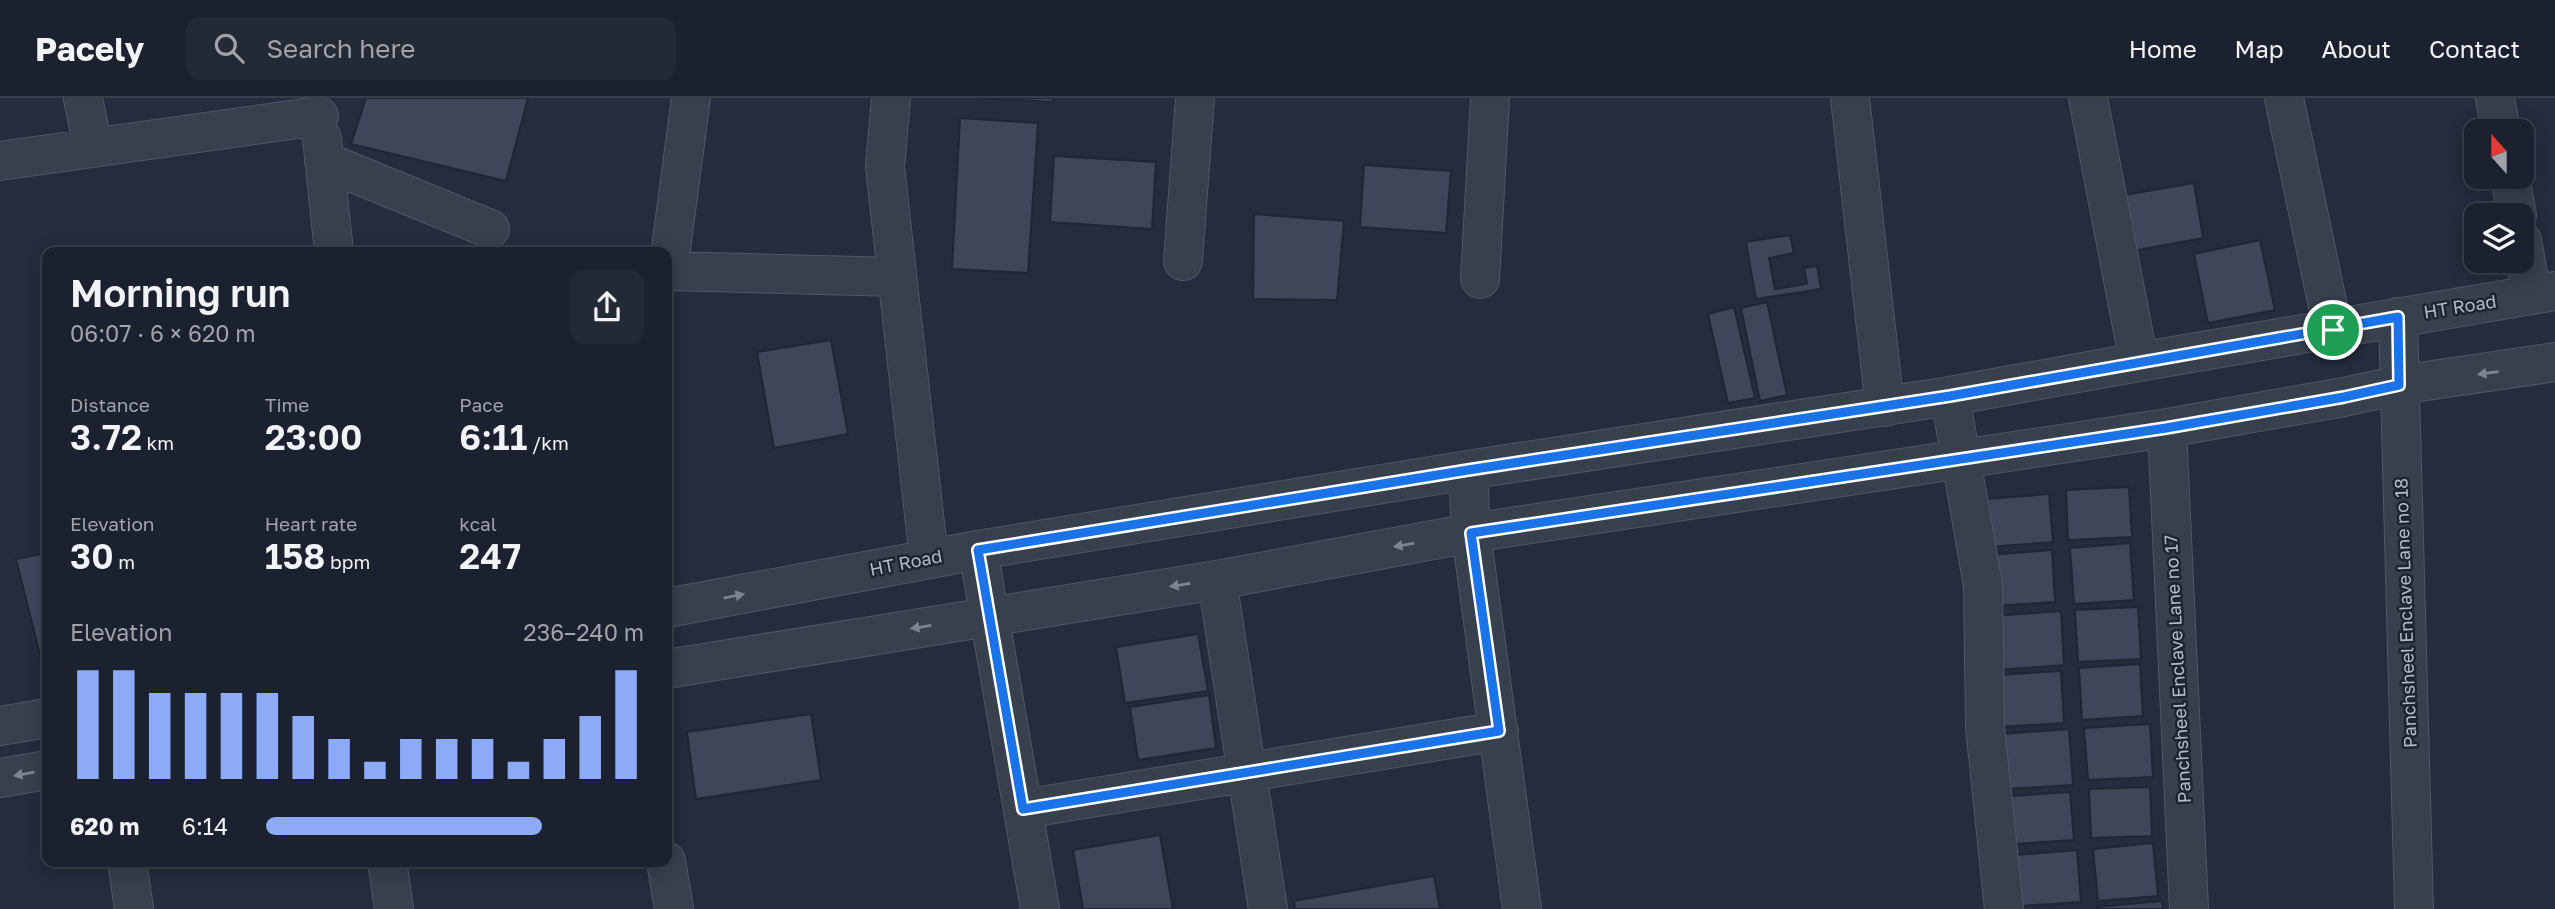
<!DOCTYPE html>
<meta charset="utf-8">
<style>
body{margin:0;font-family:"Golos Text",sans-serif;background:#242936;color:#f1f3f6;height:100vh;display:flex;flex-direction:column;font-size:26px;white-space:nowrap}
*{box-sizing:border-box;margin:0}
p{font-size:23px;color:#a0a3aa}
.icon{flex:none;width:38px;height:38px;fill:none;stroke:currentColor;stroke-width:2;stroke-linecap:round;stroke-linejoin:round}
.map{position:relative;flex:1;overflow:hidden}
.drawer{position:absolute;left:42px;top:149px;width:630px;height:620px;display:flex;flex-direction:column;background:#1b212e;border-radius:14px;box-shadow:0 4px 18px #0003,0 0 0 2px #393e4a}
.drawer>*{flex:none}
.needle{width:46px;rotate:339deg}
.fabs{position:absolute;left:2464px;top:21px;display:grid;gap:14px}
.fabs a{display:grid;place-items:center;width:70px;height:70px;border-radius:14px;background:#1b212e;box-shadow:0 4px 18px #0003,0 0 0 2px #393e4a;font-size:35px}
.pin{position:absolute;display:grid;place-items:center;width:60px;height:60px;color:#fff;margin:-30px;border:4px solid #fff;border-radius:50%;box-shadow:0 2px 7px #0007}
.round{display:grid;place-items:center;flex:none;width:74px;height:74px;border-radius:14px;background:#242936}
.headline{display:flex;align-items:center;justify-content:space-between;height:119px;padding:0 28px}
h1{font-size:38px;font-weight:600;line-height:52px}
.metrics{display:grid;grid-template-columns:repeat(3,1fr);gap:10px;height:119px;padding:7px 28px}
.metrics div{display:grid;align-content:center}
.metrics b{font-size:35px;font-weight:600}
.metrics small{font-size:19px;font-weight:400}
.metrics p{font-size:19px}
.chart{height:196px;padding:14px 28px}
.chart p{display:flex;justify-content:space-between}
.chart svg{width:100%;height:126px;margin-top:7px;stroke:#8caaf5;stroke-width:6}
ul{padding:0 28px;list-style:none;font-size:23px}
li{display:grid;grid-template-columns:112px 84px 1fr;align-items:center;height:52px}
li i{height:18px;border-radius:9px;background:#8caaf5}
header{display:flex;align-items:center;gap:42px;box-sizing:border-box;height:98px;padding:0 35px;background:#1b212e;border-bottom:2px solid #393e4a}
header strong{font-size:33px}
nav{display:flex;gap:38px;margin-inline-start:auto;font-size:24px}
.search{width:490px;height:63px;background:#242936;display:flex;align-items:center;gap:18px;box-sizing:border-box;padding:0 24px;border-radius:14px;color:#a0a3aa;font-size:26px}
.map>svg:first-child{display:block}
</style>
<header>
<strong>Pacely</strong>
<div class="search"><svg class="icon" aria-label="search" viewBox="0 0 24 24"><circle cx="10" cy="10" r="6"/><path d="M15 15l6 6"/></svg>Search here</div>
<nav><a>Home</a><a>Map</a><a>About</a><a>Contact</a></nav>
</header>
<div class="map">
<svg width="2555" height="811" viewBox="0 0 2555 811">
<rect width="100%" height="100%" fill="#242c3d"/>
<path fill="#3e475a" stroke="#1f2634" stroke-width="2" d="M366,0H528L506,83L351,46Z
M976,0H1053V4Z
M960,20L1038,25L1028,175L952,171Z
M1054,58L1156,64L1152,131L1050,124Z
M1364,67L1451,73L1446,135L1360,129Z
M2194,85L2203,140L2127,154L2118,98Z
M1254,116L1344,123L1337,202L1253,201Z
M1790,137L1794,155L1769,160L1775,191L1807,186L1804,170L1817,168L1821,191L1756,201L1746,144Z
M2260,142L2275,212L2208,225L2194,156Z
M1767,204L1787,297L1760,303L1741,210Z
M1734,209L1755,300L1728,305L1708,216Z
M831,242L848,336L774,350L757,254Z
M2129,389L2132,439L2068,442L2066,392Z
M2049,396L2053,444L1988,449L1985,401Z
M2130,445L2134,502L2074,506L2070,450Z
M2052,452L2055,504L1992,508L1989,457Z
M47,455V580L46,581L16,461Z
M2138,509L2141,561L2078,564L2075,512Z
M2061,513L2064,567L1997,572L1993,518Z
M1198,536L1208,593L1125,605L1116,549Z
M2140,566L2143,618L2082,622L2079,570Z
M2061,573L2064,625L2000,629L1996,577Z
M1209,597L1216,650L1138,662L1130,609Z
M811,616L821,682L696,701L687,634Z
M2150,626L2153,679L2088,682L2084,630Z
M2069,631L2073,687L2004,691L2001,636Z
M2150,689L2152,738L2091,740L2089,691Z
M2070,694L2074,742L2014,746L2010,698Z
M1160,737L1173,811H1083L1073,752Z
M2153,745L2158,798L2098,803L2093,751Z
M2077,752L2081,804L2019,808L2015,757Z
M1434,778L1440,811H1295L1294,803Z
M2162,803L2163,811H2097V809Z"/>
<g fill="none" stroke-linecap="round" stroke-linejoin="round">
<defs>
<path id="minor" d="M83,0L93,50
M691,0L668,173L897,179
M891,0L885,69L929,461
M1850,0L1885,309
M2088,0L2139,264
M2284,0L2333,232
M2495,0L2501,33
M322,40L334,154
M0,63L319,18
M324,63L490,131
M2510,79L2517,117
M2522,143L2532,197
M1183,163L1195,0
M1480,181L1490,0
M2398,219L2414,811
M1950,298L1983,488L1985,629L2004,811
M2167,330L2189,811
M1468,372L1471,435L1522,811
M978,452L1040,811
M1217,482L1268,811
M667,510L978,452L1468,372L1950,298L2150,262L2555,193
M667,571L1217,482L1471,435L2167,330L2344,299L2399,287L2555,264
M0,628L47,620
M0,680L47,672
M1023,711L1499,633
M127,763L134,811
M387,763L394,811
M666,763L674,811"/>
</defs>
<use href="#minor" stroke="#505765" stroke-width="40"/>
<use href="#minor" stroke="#383f4d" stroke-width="38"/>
</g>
<defs><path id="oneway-solid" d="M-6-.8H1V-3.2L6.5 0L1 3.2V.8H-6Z" transform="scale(1.75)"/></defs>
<g fill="#7c8391">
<use href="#oneway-solid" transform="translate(2488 275) rotate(172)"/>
<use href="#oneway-solid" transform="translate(1404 447) rotate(170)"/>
<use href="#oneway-solid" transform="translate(1180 487) rotate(171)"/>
<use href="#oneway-solid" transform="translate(734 498) rotate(-11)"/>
<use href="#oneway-solid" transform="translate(921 529) rotate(171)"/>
<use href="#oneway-solid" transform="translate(24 676) rotate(170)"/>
</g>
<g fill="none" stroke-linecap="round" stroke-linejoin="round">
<defs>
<path id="route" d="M2398,219L2399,287L2344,299L2166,330L1471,435L1499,633L1023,711L978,452L1468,372L1950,298Z"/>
</defs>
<use href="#route" stroke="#fff" stroke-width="14"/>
<use href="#route" stroke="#1a73e8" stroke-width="9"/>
</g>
<g text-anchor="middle" stroke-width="5" stroke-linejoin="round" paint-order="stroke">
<g font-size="18" fill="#b4bac8" stroke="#1d2432">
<text transform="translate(2460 209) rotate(-9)" y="6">HT Road</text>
<text transform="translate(906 465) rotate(-11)" y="6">HT Road</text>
<text transform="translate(2406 515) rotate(-92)" y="6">Panchsheel Enclave Lane no 18</text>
<text transform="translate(2178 571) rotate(-93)" y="6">Panchsheel Enclave Lane no 17</text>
</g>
</g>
</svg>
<div class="fabs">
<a><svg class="needle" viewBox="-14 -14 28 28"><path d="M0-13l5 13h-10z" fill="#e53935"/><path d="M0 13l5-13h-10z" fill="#a0a3aa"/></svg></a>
<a><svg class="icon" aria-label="layers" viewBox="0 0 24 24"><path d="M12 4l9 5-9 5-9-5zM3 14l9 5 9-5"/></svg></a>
</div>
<div class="pin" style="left:2333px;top:232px;background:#1e9e55"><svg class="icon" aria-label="arrive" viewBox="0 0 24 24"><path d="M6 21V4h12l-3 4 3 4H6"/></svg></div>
<section class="drawer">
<div class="headline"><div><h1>Morning run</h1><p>06:07 · 6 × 620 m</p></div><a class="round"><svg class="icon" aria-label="share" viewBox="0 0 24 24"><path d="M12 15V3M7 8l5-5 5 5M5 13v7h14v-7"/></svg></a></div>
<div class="metrics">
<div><p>Distance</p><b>3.72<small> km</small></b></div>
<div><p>Time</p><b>23:00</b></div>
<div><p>Pace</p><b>6:11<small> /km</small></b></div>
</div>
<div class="metrics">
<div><p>Elevation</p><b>30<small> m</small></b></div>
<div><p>Heart rate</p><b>158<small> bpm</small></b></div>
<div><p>kcal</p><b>247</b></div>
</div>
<div class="chart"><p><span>Elevation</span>236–240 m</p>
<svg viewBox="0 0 160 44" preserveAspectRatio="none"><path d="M5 44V6M15 44V6M25 44V14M35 44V14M45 44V14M55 44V14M65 44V22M75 44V30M85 44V38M95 44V30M105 44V30M115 44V30M125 44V38M135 44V30M145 44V22M155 44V6"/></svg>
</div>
<ul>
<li><b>620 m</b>6:14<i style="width:73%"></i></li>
</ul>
</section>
</div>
